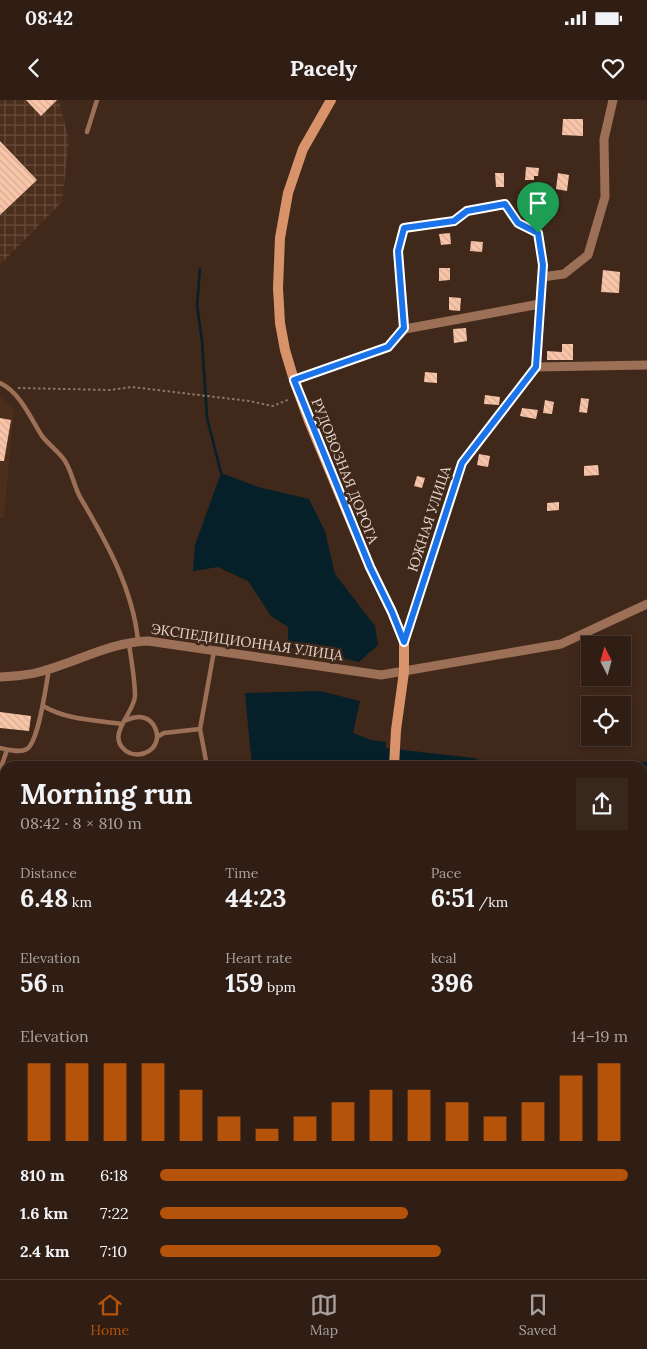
<!DOCTYPE html>
<meta charset="utf-8">
<style>
body{margin:0;font-family:Lora,serif;background:#38271d;color:#f1f3f6;height:100vh;display:flex;flex-direction:column;font-size:19px;white-space:nowrap}
*{box-sizing:border-box;margin:0}
p{font-size:16px;color:#a8a2a0}
.icon{flex:none;width:28px;height:28px;fill:none;stroke:currentColor;stroke-width:2;stroke-linecap:round;stroke-linejoin:round}
.map{position:relative;flex:1;overflow:hidden}
.sheet{position:absolute;left:0px;top:661px;width:648px;height:519px;display:flex;flex-direction:column;background:#301e14;border-radius:15px 15px 0 0;box-shadow:0 2px 8px #0003,0 0 0 1px #4b3c34}
.sheet>*{flex:none}
.needle{width:32px;rotate:354deg}
.tools{position:absolute;left:581px;top:536px;display:grid;gap:10px}
.tools a{display:grid;place-items:center;width:50px;height:50px;border-radius:0px;background:#301e14;box-shadow:0 2px 8px #0003,0 0 0 1px #4b3c34;font-size:25px}
.pin{position:absolute;display:grid;place-items:center;width:42px;height:42px;color:#fff;margin:-51px -21px;border-radius:50% 50% 50% 0;rotate:-45deg;box-shadow:0 0 5px #0007}
.pin .icon{rotate:45deg}
.round{display:grid;place-items:center;flex:none;width:52px;height:52px;border-radius:0px;background:#38271d}
.headline{display:flex;align-items:center;justify-content:space-between;height:85px;padding:0 20px}
h1{font-size:28px;font-weight:800;line-height:38px}
.figures{display:grid;grid-template-columns:repeat(3,1fr);gap:8px;height:85px;padding:5px 20px}
.figures div{display:grid;align-content:center}
.figures b{font-size:25px;font-weight:800}
.figures small{font-size:14px;font-weight:400}
.figures p{font-size:14px}
.chart{height:140px;padding:10px 20px}
.chart p{display:flex;justify-content:space-between}
.chart svg{width:100%;height:90px;margin-top:5px;stroke:#b45309;stroke-width:6}
ul{padding:0 20px;list-style:none;font-size:16px}
li{display:grid;grid-template-columns:80px 60px 1fr;align-items:center;height:38px}
li i{height:12px;border-radius:6px;background:#b45309}
.status{display:flex;justify-content:space-between;align-items:center;height:35px;padding:0 25px;background:#301e14;direction:ltr}
.status svg{height:14px;fill:currentColor}
header{display:flex;justify-content:space-between;align-items:center;height:65px;padding:0 20px;background:#301e14;font-size:22px;font-weight:800}
.tab-bar{display:flex;justify-content:space-around;align-items:center;height:70px;border-top:1px solid #4b3c34;background:#301e14;font-size:14px;color:#a8a2a0}
.tab-bar a{display:grid;justify-items:center;gap:2px}
.tab-bar .on{color:#b45309}
.map>svg:first-child{display:block}
</style>
<div class="status"><b>08:42</b><svg viewBox="0 0 49 12"><path d="M0 12V9h3v3zM5 12V6h3v6zM10 12V3h3v9zM15 12V0h3v12zM26 1h20v11H26zM47 4h2v5h-2z"/></svg></div>
<header><svg class="icon" aria-label="back" viewBox="0 0 24 24"><path d="M15 5l-7 7 7 7"/></svg>Pacely<svg class="icon" aria-label="heart" viewBox="0 0 24 24"><path d="M12 20l-8-8c-3-5 5-10 8-4 3-6 11-1 8 4z"/></svg></header>
<div class="map">
<svg width="647" height="1179" viewBox="0 0 647 1179">
<defs>
<pattern id="industrial-grid" width="8" height="8" patternUnits="userSpaceOnUse" patternTransform="scale(1.25)"><rect width="8" height="8" fill="#4c2e1c"/><path d="M0 4h8M4 0v8" fill="none" stroke="#664c3c"/></pattern>
<pattern id="building-back-hatch" width="6" height="6" patternUnits="userSpaceOnUse" patternTransform="scale(1.25)"><rect width="6" height="6" fill="#f9c5a9"/><path d="M-1 5l2 2M0 0l6 6M5-1l2 2" fill="none" stroke="#d5aa94"/></pattern>
</defs>
<rect width="100%" height="100%" fill="#40281a"/>
<path fill="#4c2e1c" d="M0,297L14,309L4,418H0Z"/>
<path fill="url(#industrial-grid)" d="M0,0H59L69,41L62,102L0,165Z"/>
<path fill="#052028" d="M221,373L258,387L309,399L325,431L335,474L375,526L378,545L359,562L288,547V527L271,516L248,481L218,467L193,471L195,445Z
M320,591L360,601L353,633L371,640L386,642L384,666H252L245,593Z
M0,696H5V913L0,915Z"/>
<g fill="none" stroke-linecap="round" stroke-linejoin="round">
<path stroke="#052028" stroke-width="2.5" d="M200,169L197,205L202,241L207,318L221,373"/>
<path stroke="#052028" stroke-width="16" d="M350,666L361,655L385,656L473,666
M642,670H647"/>
</g>
<path fill="url(#building-back-hatch)" d="M26,0H57L41,16Z
M563,19H583V36L562,35Z
M0,41L37,80L0,115Z
M526,67L539,68L538,76H534V80H525Z
M495,73H504V87H496Z
M558,73L569,75L567,91L556,89Z
M450,133L451,144L441,145L439,134Z
M471,141L483,142L482,152L470,151Z
M439,168H450V180L439,181Z
M603,170L620,172L619,193L601,192Z
M449,197L461,198L460,211L449,210Z
M466,228L467,241L454,243L453,229Z
M562,244H573V260H547V251L562,252Z
M425,272L437,273V283L424,282Z
M485,295L500,297L499,305L484,304Z
M581,298L589,299L587,313L579,312Z
M545,300L554,302L552,314L543,313Z
M522,308L538,310L536,319L520,316Z
M0,318L11,320L4,361H0Z
M479,354L490,356L488,367L477,365Z
M598,365L599,375L584,376V366Z
M417,376L425,378L422,388L414,386Z
M559,402V410L547,411V403Z
M0,612L31,616L29,631L0,628Z"/>
<g fill="none" stroke-linecap="round" stroke-linejoin="round">
<path stroke="#8b766b" stroke-width="2" stroke-dasharray="2.5 2.5" stroke-linecap="butt" d="M18,288L110,290L132,287L249,301L273,306L290,299
M0,1175L9,1179"/>
<path stroke="#9c6f57" stroke-width="4.5" d="M87,32L97,0
M0,283C20,292 31,319 42,336C49,345 59,352 65,361C72,372 74,386 80,397C106,441 133,489 138,541
M43,606C67,620 95,620 122,624
M127,620C154,606 169,644 145,653C139,655 132,655 126,651C105,635 134,614 135,596C135,578 131,560 129,543
M200,629L207,666
M157,637L164,633L200,629L214,551
M0,648C8,650 20,653 27,649C39,641 46,585 49,569
M0,670L7,650
M504,1175L505,1179
M576,1175L577,1179"/>
<path stroke="#9c6f57" stroke-width="9" d="M542,177L564,174L588,155L605,97L604,39L613,0
M405,229L540,204
M536,267L647,265
M294,280L388,247L405,229L398,151L404,128L454,121L467,111L505,104L518,123L538,133L543,165L536,267L462,363L404,542
M0,577C13,576 26,576 39,572C75,563 110,542 148,541L381,575L561,544L647,504
M0,1026L5,1022
M134,1179L135,1175
M205,1179L206,1175
M347,1179L349,1175"/>
<path stroke="#d9936b" stroke-width="10" d="M331,0L303,49L288,93L280,138L278,188L280,223L285,250L294,280L309,321L370,467L392,512L404,542V572L396,630L394,666
M642,842L647,847
M0,944H5"/>
<path stroke="#fdb48b" stroke-width="12" d="M0,1161L5,1163
M32,1175L41,1179"/>
</g>
<g fill="none" stroke-linecap="round" stroke-linejoin="round">
<defs>
<path id="route" d="M505,104L518,123L538,133L543,165L536,267L462,363L404,542L392,512L370,467L294,280L388,247L404,228L398,151L404,128L454,121L467,111Z"/>
</defs>
<use href="#route" stroke="#fff" stroke-width="10"/>
<use href="#route" stroke="#1a73e8" stroke-width="6"/>
</g>
<g text-anchor="middle" stroke-width="5" stroke-linejoin="round" paint-order="stroke">
<g font-size="14" fill="#e6d6cd" stroke="#40281a">
<text transform="translate(345 371) rotate(68)" y="5">РУДОВОЗНАЯ ДОРОГА</text>
<text transform="translate(429 419) rotate(-72)" y="5">ЮЖНАЯ УЛИЦА</text>
<text transform="translate(247 542) rotate(8)" y="5">ЭКСПЕДИЦИОННАЯ УЛИЦА</text>
</g>
</g>
</svg>
<div class="tools">
<a><svg class="needle" viewBox="-14 -14 28 28"><path d="M0-13l5 13h-10z" fill="#e53935"/><path d="M0 13l5-13h-10z" fill="#a8a2a0"/></svg></a>
<a><svg class="icon" aria-label="locate" viewBox="0 0 24 24"><circle cx="12" cy="12" r="6"/><path d="M12 2v4M12 18v4M2 12h4M18 12h4"/></svg></a>
</div>
<div class="pin" style="left:538px;top:133px;background:#1e9e55"><svg class="icon" aria-label="arrive" viewBox="0 0 24 24"><path d="M6 21V4h12l-3 4 3 4H6"/></svg></div>
<section class="sheet">
<div class="headline"><div><h1>Morning run</h1><p>08:42 · 8 × 810 m</p></div><a class="round"><svg class="icon" aria-label="share" viewBox="0 0 24 24"><path d="M12 15V3M7 8l5-5 5 5M5 13v7h14v-7"/></svg></a></div>
<div class="figures">
<div><p>Distance</p><b>6.48<small> km</small></b></div>
<div><p>Time</p><b>44:23</b></div>
<div><p>Pace</p><b>6:51<small> /km</small></b></div>
</div>
<div class="figures">
<div><p>Elevation</p><b>56<small> m</small></b></div>
<div><p>Heart rate</p><b>159<small> bpm</small></b></div>
<div><p>kcal</p><b>396</b></div>
</div>
<div class="chart"><p><span>Elevation</span>14–19 m</p>
<svg viewBox="0 0 160 44" preserveAspectRatio="none"><path d="M5 44V6M15 44V6M25 44V6M35 44V6M45 44V19M55 44V32M65 44V38M75 44V32M85 44V25M95 44V19M105 44V19M115 44V25M125 44V32M135 44V25M145 44V12M155 44V6"/></svg>
</div>
<ul>
<li><b>810 m</b>6:18<i style="width:100%"></i></li>
<li><b>1.6 km</b>7:22<i style="width:53%"></i></li>
<li><b>2.4 km</b>7:10<i style="width:60%"></i></li>
</ul>
</section>
</div>
<nav class="tab-bar">
<a class="on"><svg class="icon" aria-label="home" viewBox="0 0 24 24"><path d="M3 11l9-7 9 7M6 9v11h12V9"/></svg>Home</a>
<a><svg class="icon" aria-label="map" viewBox="0 0 24 24"><path d="M3 6l6-2 6 2 6-2v14l-6 2-6-2-6 2zM9 4v14M15 6v14"/></svg>Map</a>
<a><svg class="icon" aria-label="saved" viewBox="0 0 24 24"><path d="M7 4h10v16l-5-4-5 4z"/></svg>Saved</a>
</nav>
